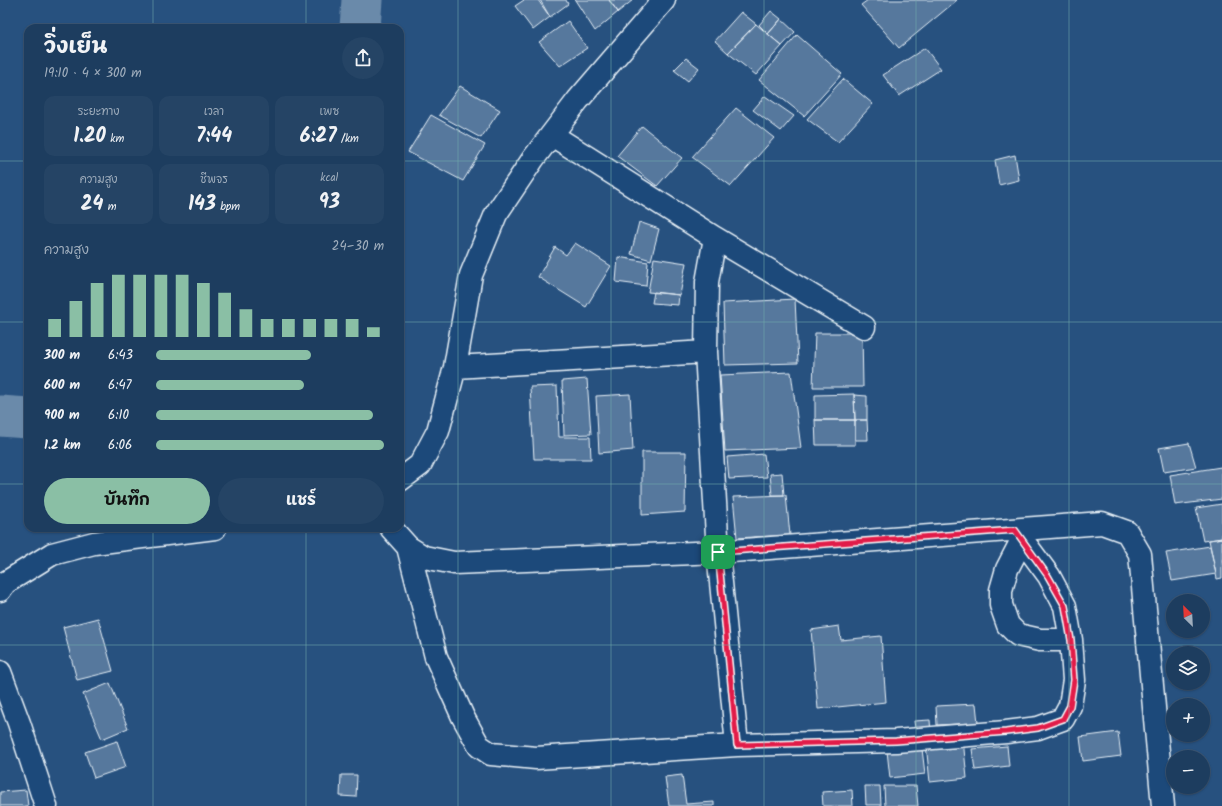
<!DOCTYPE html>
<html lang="th">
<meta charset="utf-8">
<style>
body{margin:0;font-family:Kalam,"Playpen Sans Thai",sans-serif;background:#254465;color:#f1f3f6;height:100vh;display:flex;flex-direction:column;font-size:15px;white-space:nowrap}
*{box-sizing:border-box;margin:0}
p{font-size:13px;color:#a0aebd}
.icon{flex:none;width:22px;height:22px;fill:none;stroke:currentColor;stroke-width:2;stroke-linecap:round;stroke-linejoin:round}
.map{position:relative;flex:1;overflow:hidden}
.sheet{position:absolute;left:24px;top:24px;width:380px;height:508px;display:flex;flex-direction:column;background:#1d3d5f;border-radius:12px;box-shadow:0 1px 3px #0004,0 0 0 1px #3b5674}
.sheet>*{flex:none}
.needle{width:26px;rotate:336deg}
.tools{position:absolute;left:1166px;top:594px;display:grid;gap:8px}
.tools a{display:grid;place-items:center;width:44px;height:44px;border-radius:50%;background:#1d3d5f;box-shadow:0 1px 3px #0004,0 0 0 1px #3b5674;font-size:20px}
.pin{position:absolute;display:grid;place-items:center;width:34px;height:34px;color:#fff;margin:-17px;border-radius:8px;box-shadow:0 2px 6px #0006}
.round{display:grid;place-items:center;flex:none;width:42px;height:42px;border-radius:21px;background:#254465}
.summary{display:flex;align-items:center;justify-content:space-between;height:68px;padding:0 20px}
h1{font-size:22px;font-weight:700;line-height:30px}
.figures{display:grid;grid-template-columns:repeat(3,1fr);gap:6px;height:68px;padding:4px 20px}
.figures div{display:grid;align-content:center;border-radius:10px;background:#254465;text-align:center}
.figures b{font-size:20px;font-weight:700}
.figures small{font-size:11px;font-weight:400}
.figures p{font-size:11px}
.chart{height:112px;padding:8px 20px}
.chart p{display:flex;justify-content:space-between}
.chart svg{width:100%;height:72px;margin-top:4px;stroke:#8abfa5;stroke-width:6}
.button{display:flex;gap:8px;margin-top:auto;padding:8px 20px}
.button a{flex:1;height:46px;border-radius:24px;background:#8abfa5;color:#111;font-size:16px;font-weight:700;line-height:46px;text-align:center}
.button a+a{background:#254465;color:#f1f3f6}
ul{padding:0 20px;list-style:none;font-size:13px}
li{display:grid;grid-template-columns:64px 48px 1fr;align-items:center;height:30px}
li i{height:10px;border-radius:5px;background:#8abfa5}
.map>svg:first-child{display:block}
</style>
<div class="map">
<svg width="1222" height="806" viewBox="0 0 1222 806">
<rect width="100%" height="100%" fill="#27517f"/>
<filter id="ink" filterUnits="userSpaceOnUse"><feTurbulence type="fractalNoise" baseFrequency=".025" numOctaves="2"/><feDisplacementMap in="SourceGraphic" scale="8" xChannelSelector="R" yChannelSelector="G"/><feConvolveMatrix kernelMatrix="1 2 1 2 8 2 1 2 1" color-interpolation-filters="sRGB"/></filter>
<g filter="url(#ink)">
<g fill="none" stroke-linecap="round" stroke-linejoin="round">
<path stroke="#6b8aaa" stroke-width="41" d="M360,28L362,0
M0,416L28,418"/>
</g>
<path fill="#57789d" stroke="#e8f1f8" d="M524,0H538L550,17L533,30L515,6Z
M540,0H566L568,4L550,17Z
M575,0H609L618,12L595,31Z
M609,0H633L618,12Z
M868,0H957L899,48L861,5Z
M771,11L781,19L768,34L759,25Z
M741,12L756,24L728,53L715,41Z
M781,19L795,32L782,46L768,34Z
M568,21L587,48L560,66L539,42Z
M756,24L782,46L756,75L728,53Z
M797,35L842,74L804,116L759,80Z
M925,48L941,69L899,96L883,75Z
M686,58L699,68L688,81L674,70Z
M843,79L873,104L838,142L807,119Z
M460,86L500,110L481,138L439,115Z
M765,96L794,116L781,131L753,110Z
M736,108L774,138L731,186L692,157Z
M431,115L485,145L463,181L408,152Z
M642,126L682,158L657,186L617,156Z
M1015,155L1019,180L999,185L995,160Z
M639,222L659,229L651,260L631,254Z
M575,243L611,266L586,307L538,277L555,247L566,255Z
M618,257L648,262L646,286L616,282Z
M654,258L686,263L680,295L648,292Z
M654,292L679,295L678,305L652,303Z
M795,299L798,363L725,365L723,303Z
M815,333H862L863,387H813Z
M791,372L801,448L725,451L720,375Z
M587,379L591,434L564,435L562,381Z
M557,386L559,437H590L591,459H534L530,387Z
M630,394L633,450L599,453L596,396Z
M854,394L855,420H815V395Z
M854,395L867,396V420H855Z
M815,420H855V445H816Z
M855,420H867L868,440H855Z
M1189,443L1196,467L1164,472L1159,448Z
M642,452H686L685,512L642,515Z
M764,454L767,477L729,479L727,457Z
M1221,467L1222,474V499L1175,505L1170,475Z
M782,473L784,495H772L770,474Z
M786,495L790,535L737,538L733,497Z
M1222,504V538L1203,541L1196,508Z
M1222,538V578L1217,579L1209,540Z
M1210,546L1216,574L1172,581L1166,553Z
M98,618L113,671L77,680L63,627Z
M839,626L841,640L881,636L886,702L818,709L811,630Z
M110,683L128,728L102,739L83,694Z
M976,704L978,723L937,725L936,706Z
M930,720L931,734L916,735L914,721Z
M1118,732L1121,756L1083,761L1080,737Z
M963,740L967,778L930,782L926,744Z
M117,741L126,767L94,778L85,752Z
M1007,746L1009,766L975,770L972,749Z
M922,749L925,774L890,778L887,751Z
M341,775H357L356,797L340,796Z
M682,775L686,804L714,802V806H669L665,777Z
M865,786H880L881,805H866Z
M884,786H916L918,806H885Z
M26,790L28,806H0V792Z
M852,790L853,806H823L822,792Z"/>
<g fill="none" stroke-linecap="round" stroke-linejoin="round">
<defs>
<path id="minor" d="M552,135L715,238L864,327
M715,238L707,282L706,352L718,552L737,745
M455,367L706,352
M400,480L420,465L438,431L455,367L471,275L496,214L533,159L578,100L664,0
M391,528L408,547L424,557L454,563L718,552L1102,523L1127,532L1140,554L1163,806
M1022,540L1007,569L1001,590V605L1008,625L1018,635L1040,640H1071
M408,547L436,657L463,717L479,746L491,754L536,758L737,745L896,741L1006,732L1038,728L1063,719L1070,706L1074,680L1071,640L1065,606L1049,576L1015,530
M0,590L5,583L52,554L94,543L215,528
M0,672L19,723L46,806"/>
</defs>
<use href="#minor" stroke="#e8f1f8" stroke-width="25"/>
<use href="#minor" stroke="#1f4a7a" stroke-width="22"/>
</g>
</g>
<g fill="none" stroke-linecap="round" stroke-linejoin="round" filter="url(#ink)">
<defs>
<path id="route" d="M1015,530L1048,576L1065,606L1071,640L1074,680L1070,706L1063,719L1038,728L1006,732L896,741L737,745L718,552Z"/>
</defs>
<use href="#route" stroke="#fff" stroke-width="8"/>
<use href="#route" stroke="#e11d48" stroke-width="5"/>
</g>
<path fill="none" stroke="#71adac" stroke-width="1" stroke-opacity="0.55" d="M153,0V28M306,0V28M458,0V806M611,0V806M764,0V806M916,0V806M1069,0V806M0,161H28M400,161H1222M0,322H28M400,322H1222M0,484H28M400,484H1222M153,528V806M306,528V806M0,645H1222"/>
</svg>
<div class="tools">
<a><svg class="needle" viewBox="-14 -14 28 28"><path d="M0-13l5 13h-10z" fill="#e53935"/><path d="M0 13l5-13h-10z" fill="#a0aebd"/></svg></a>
<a><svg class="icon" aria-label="layers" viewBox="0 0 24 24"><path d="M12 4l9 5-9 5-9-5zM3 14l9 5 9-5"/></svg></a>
<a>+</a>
<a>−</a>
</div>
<div class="pin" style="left:718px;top:552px;background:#1e9e55"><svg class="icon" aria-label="arrive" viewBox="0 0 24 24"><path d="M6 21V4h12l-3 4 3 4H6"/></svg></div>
<section class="sheet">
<div class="summary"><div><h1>วิ่งเย็น</h1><p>19:10 · 4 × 300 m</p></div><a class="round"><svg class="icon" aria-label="share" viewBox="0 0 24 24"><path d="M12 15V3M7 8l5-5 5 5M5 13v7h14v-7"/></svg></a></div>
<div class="figures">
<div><p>ระยะทาง</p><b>1.20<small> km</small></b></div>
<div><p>เวลา</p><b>7:44</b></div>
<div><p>เพซ</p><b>6:27<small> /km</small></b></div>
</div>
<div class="figures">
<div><p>ความสูง</p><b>24<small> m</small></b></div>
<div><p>ชีพจร</p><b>143<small> bpm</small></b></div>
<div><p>kcal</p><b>93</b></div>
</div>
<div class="chart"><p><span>ความสูง</span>24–30 m</p>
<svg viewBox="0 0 160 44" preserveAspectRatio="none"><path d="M5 44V33M15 44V22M25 44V11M35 44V6M45 44V6M55 44V6M65 44V6M75 44V11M85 44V17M95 44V27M105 44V33M115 44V33M125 44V33M135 44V33M145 44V33M155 44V38"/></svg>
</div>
<ul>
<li><b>300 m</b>6:43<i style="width:68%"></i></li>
<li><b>600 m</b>6:47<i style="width:65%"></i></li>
<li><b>900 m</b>6:10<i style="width:95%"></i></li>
<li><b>1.2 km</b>6:06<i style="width:100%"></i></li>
</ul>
<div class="button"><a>บันทึก</a><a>แชร์</a></div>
</section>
</div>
